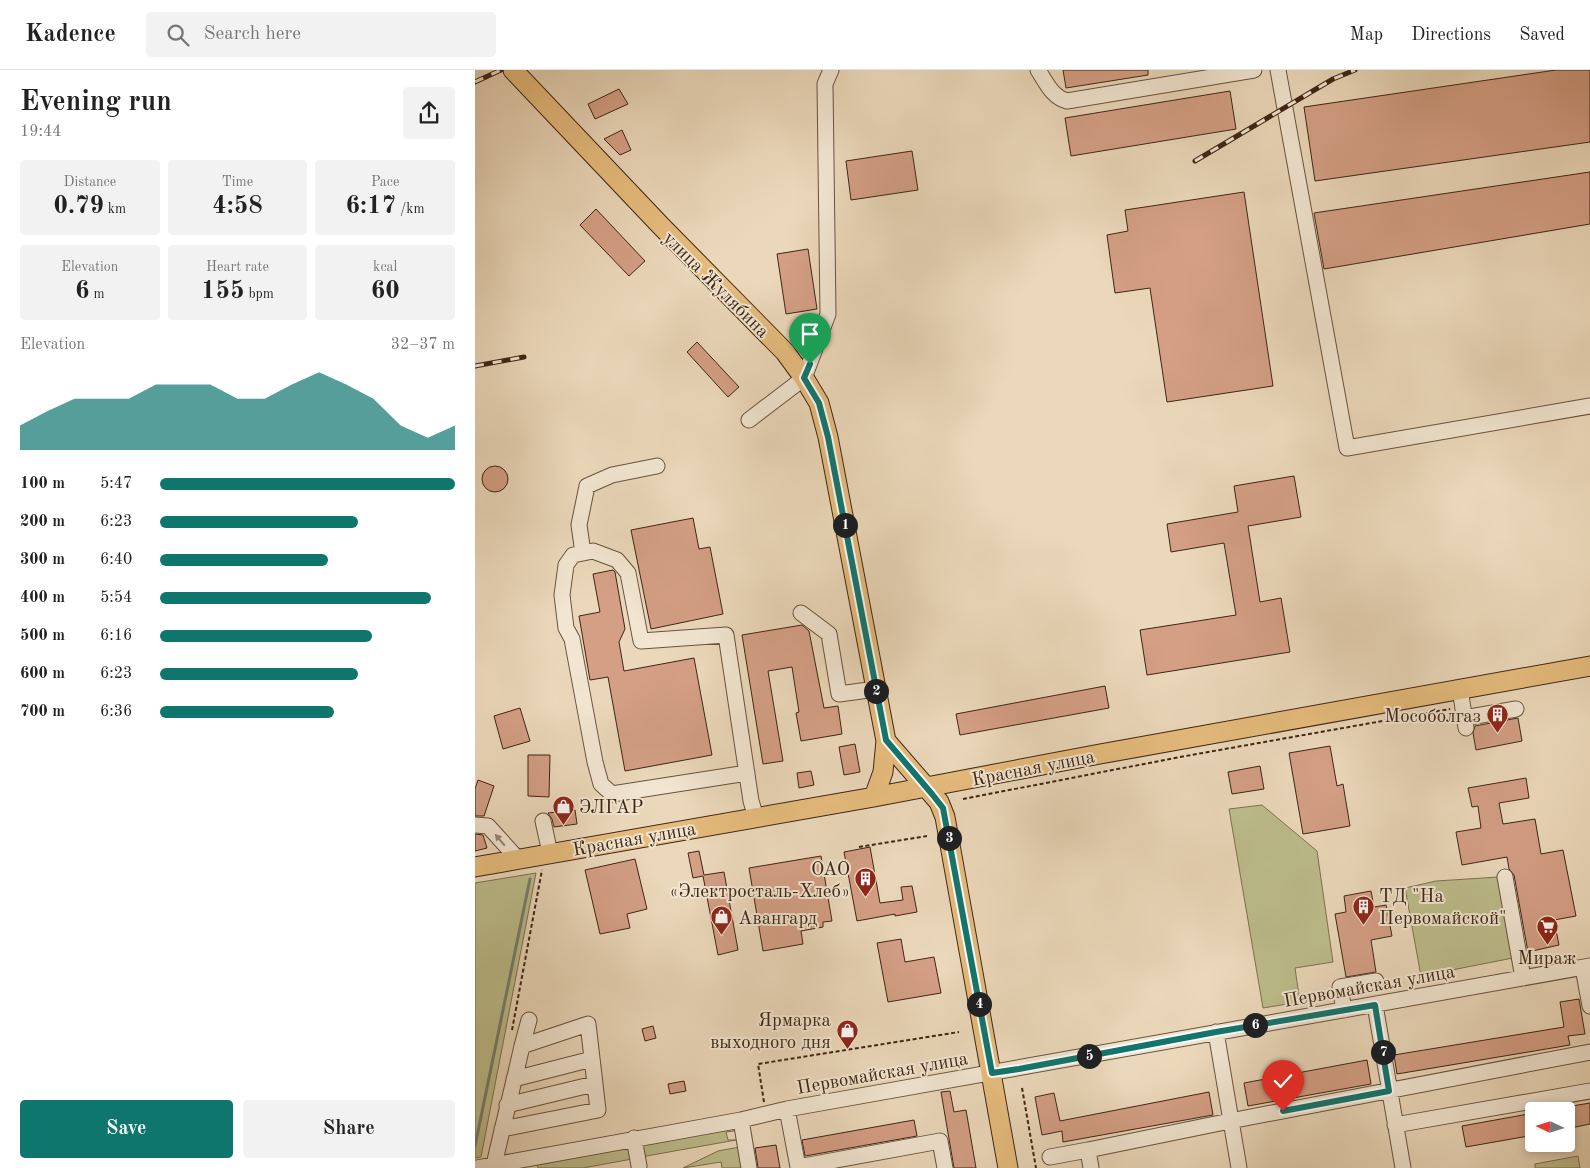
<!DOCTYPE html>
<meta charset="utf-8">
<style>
body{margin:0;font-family:"Old Standard TT",serif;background:#f2f2f2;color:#222;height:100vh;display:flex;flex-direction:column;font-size:19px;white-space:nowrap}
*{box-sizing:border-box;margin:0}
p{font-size:16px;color:#767676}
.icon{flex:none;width:28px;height:28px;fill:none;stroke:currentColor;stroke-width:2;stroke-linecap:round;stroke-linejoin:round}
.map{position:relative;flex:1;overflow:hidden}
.panel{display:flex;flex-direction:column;background:#fff;width:475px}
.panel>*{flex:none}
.needle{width:32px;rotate:274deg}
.tools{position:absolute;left:1050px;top:1032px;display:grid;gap:10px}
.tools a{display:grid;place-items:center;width:50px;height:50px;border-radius:5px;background:#fff;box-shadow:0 2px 8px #0003;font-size:25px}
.pin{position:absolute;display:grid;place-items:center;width:42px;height:42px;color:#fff;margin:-51px -21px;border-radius:50% 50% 50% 0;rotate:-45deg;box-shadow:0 0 5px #0007}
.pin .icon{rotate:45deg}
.km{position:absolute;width:25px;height:25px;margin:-12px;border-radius:50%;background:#222;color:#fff;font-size:14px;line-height:25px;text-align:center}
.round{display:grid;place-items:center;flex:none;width:52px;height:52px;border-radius:5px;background:#f2f2f2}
.head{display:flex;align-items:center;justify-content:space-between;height:85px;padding:0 20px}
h1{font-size:28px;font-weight:700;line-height:38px}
.stats{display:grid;grid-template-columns:repeat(3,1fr);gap:8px;height:85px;padding:5px 20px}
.stats div{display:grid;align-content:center;border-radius:5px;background:#f2f2f2;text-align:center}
.stats b{font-size:25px;font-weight:700}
.stats small{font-size:14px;font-weight:400}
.stats p{font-size:14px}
.chart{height:140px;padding:10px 20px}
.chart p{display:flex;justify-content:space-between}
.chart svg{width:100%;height:90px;margin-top:5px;fill:#0f766e;opacity:.7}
.cta{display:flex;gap:10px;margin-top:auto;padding:10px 20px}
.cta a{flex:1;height:58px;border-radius:5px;background:#0f766e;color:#fff;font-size:20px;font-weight:700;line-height:58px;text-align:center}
.cta a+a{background:#f2f2f2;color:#222}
ul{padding:0 20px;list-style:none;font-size:16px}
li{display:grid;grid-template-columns:80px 60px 1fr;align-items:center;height:38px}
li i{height:12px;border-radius:6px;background:#0f766e}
header{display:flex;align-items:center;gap:30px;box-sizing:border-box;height:70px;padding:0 25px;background:#fff;border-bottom:1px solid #e0e0e0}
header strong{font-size:24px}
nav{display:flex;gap:28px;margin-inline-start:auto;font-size:18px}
.search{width:350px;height:45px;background:#f2f2f2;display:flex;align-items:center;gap:12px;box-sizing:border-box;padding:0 18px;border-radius:5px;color:#767676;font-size:19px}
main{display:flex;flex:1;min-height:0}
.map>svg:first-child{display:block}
</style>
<header>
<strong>Kadence</strong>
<div class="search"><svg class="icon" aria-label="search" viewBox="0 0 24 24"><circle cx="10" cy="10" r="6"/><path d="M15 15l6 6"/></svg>Search here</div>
<nav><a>Map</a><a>Directions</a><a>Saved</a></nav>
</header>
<main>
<section class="panel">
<div class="head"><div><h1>Evening run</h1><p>19:44</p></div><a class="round"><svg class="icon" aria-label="share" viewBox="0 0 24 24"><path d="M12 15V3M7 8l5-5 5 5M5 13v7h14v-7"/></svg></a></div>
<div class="stats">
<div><p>Distance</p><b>0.79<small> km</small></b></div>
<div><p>Time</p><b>4:58</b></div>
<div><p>Pace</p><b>6:17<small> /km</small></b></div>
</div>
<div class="stats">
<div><p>Elevation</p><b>6<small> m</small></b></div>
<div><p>Heart rate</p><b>155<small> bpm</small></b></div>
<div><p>kcal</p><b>60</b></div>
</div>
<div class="chart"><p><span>Elevation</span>32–37 m</p>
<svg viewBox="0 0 160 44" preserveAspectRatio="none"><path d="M0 44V32L10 25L20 19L30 19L40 19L50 12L60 12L70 12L80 19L90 19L100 12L110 6L120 12L130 19L140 32L150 38L160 32V44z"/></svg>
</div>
<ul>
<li><b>100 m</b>5:47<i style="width:100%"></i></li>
<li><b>200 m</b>6:23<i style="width:67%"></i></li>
<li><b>300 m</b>6:40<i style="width:57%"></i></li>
<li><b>400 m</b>5:54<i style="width:92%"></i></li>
<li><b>500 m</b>6:16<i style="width:72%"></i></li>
<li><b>600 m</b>6:23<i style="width:67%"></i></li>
<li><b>700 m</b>6:36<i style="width:59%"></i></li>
</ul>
<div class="cta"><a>Save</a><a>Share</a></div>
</section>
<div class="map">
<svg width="1115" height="1098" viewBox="0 0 1115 1098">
<rect width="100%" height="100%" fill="#ebd8ba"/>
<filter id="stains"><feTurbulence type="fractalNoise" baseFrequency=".004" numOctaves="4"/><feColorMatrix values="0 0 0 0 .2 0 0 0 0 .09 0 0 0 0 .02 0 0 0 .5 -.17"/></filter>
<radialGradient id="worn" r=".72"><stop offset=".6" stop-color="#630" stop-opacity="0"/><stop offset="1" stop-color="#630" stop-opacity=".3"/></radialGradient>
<path fill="#bdbd8c" stroke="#7e7150" d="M787,735L842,781L858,892L820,898L825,932L788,938L754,739Z
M61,803L6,1087L0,1088V813Z
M1024,807L1038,888L946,906L930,818L961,811Z
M259,1058V1061L251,1062L253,1070H261L166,1087L164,1074Z
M155,1076L157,1089L108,1098H63L62,1093Z
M270,1076L275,1098H247L246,1092L208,1098L243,1081Z
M1103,1086L1105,1098H1060V1094Z"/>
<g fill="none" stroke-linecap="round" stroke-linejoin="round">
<path stroke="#757f6f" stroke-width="3" d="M0,1076L55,809"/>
</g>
<path fill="#d49f85" stroke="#3e2514" d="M588,0H673V5L591,18Z
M1081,0H1115V72L840,111L829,37Z
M144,19L153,34L120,49L113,34Z
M755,21L761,59L596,86L590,48Z
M147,60L156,80L145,85L129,69Z
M437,81L443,120L376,130L371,91Z
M1115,102V154L849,199L839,143Z
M769,122L798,316L692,332L675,218L640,223L632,165L653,161L650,140Z
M121,139L170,191L154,206L105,155Z
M333,179L342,239L311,244L302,184Z
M222,272L264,317L253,327L212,282Z
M7 409a13 13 0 1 1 26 0a13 13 0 1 1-26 0Z
M819,406L826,447L773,456L785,532L806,528L815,582L672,605L665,560L761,545L749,473L696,482L692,454L763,442L759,416Z
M218,448L224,479L235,477L248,544L176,559L156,460Z
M138,500L140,502L150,559L144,572L149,601L219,588L237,685L150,701L133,607L115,610L104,546L125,542L118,504Z
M327,555L334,561L349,638L363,636L367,664L326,671L321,643L324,642L317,597L293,601L308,691L288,694L267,565Z
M630,616L634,638L485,665L481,644Z
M45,638L55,671L28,679L19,646Z
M1043,648L1047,671L1001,680L998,663L1000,656Z
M380,674L385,702L369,705L364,677Z
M855,676L862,716L868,714L875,756L828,764L814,683Z
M53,685H75L74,727L53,726Z
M785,696L789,719L757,724L753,702Z
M336,701L339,715L324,718L322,703Z
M1051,708L1054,728L1024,733L1028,754L1060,749L1066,784L1088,780L1101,846L1079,850L1084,875L1053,882L1039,805L1034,799L1032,787L987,795L981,762L1006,758L1003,736L997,737L993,718Z
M3,710L19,716L9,746H0V719Z
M100,740L102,754L79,757L77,749L73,743Z
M0,764L8,765L12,778L0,781Z
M395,777L405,833L428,830L426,817L437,816L442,842L420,846V844L382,851L369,782Z
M224,781L229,805L249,802L263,880L243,885L228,806L218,808L213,783Z
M346,786L357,851L348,852V857L326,861L328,874L288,881L274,798Z
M160,789L172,839L152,844L155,858L125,864L110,800Z
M896,821L899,837L911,835L917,866L896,870L901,902L871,907L860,844L871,842L869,826Z
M426,869L430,892L459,887L466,923L413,932L402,873Z
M1104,929L1110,964L1093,966L1095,975L922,1004L919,985L1089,957L1085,932Z
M178,956L181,968L170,971L167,959Z
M892,990L896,1014L773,1036L769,1013Z
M209,1011L211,1021L195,1024L193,1014Z
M475,1021L479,1042L491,1040L501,1098H479L466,1022Z
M734,1022L738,1045L588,1072L587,1061L567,1065L560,1027L579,1023L585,1051Z
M1115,1033V1054L1091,1059V1037Z
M1059,1043V1065L991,1077L987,1056Z
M439,1050L442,1066L330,1086L327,1070Z
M301,1075L305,1098H283L280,1078Z"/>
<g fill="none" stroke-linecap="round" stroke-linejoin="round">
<defs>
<path id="minor" d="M563,0C571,12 577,27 592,31L779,0
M803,0L872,378L1115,336
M274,350L329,308L353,244L350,14L356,0
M108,483L104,455L112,416L137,405L182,396
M326,543L354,564L364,624L401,619
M985,619L991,658
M989,648L1041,639
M272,703L137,724L126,714L120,692L97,569L91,558L87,525L91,495L98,485L118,481L142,490L153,503L166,571L251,565L276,731L281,747
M68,751L75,783
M0,755L13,756L42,788
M1030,807L1048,908
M1108,898L1115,936
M900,935L928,1098
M869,940L865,917L901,911
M741,962L764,1098
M47,976L54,950
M39,1009L117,989
M32,1035L119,1014
M312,1039L323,1097L465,1071L470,1098
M266,1050L274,1098
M920,1055L1115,1021
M159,1068L164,1096
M575,1087L613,1080
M2,1098L266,1050L312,1039L1115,896
M20,1098L19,1095C28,1055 38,1016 47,976L113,954L123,1040L27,1059
M616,1098L613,1080L755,1051L1115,982"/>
<path id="major" d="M38,0L186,156L310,282L329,308L344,333L353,367L411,671L464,732L470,747L533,1098
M399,727L408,702L411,671
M0,797L399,727L625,684L1115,596"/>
</defs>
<use href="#minor" stroke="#69523e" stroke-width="17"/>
<use href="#major" stroke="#3e2514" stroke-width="21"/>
<path stroke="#3e2514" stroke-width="2" stroke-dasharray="4 2.5" stroke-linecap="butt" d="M488,729L705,687L975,639
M384,777L452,766
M37,960L67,800
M547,1018L561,1098
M289,1032L283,994L484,962"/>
<use href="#minor" stroke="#f2e6d2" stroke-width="15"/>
<use href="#major" stroke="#e6bc7d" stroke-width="19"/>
<defs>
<path id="rail" d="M0,12L26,0
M720,91L858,9L880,0
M0,296L49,287"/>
</defs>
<use href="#rail" stroke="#3e2514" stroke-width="5"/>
<use href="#rail" stroke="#f2e6d2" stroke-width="3" stroke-dasharray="9" stroke-linecap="butt"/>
</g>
<defs><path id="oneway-solid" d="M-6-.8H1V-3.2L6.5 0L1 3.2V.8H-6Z" transform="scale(1.25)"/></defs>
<use fill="#988673" href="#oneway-solid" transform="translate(25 770) rotate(-130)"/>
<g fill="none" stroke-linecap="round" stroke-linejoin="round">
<defs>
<path id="route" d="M335,294L329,308L344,333L353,367L411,670L457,724L468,738L517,1003L544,999L741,962L900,935L914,1021L808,1041"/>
</defs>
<use href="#route" stroke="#fff" stroke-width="10"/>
<use href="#route" stroke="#0f766e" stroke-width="6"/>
</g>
<defs>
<symbol id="building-pin" viewBox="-11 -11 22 30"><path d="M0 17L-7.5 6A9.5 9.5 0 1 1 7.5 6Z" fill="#8f2418" stroke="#f2e6d2"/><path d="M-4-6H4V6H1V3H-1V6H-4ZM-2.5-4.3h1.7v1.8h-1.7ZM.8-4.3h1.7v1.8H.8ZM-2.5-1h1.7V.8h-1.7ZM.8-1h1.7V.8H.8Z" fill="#fff"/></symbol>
<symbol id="shop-pin" viewBox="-11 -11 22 30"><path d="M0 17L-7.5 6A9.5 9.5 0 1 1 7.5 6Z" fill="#8f2418" stroke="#f2e6d2"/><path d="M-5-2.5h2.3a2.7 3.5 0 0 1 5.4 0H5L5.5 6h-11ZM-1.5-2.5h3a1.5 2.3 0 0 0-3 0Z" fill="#fff"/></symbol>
<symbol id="supermarket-pin" viewBox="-11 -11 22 30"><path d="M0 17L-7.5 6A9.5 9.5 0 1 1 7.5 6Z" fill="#8f2418" stroke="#f2e6d2"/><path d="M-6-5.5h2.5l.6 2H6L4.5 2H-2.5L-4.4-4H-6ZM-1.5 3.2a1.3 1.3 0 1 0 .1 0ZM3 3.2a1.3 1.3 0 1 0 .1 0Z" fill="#fff"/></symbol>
</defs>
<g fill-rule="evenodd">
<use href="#building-pin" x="1010" y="632" width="25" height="34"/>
<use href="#shop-pin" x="76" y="724" width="25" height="34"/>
<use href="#building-pin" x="378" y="796" width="25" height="34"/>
<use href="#building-pin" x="876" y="824" width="25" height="34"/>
<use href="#shop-pin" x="234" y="834" width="25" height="34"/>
<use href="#supermarket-pin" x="1060" y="844" width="25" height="34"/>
<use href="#shop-pin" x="360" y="948" width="25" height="34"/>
</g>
<g text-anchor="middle" stroke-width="4" stroke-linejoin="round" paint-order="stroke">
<g font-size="19" fill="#3e2514" stroke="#f2e6d2">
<text transform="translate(242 214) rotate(45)" y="7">улица Жулябина</text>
<text transform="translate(558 697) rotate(-11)" y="7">Красная улица</text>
<text transform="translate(159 768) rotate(-10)" y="7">Красная улица</text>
<text transform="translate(894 915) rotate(-10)" y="7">Первомайская улица</text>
<text transform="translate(407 1002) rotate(-10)" y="7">Первомайская улица</text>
</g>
<g font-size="19" fill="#3e2514" stroke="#f2e6d2" text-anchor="end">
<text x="1006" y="652">Мособолгаз</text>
<text x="104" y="743" text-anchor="start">ЭЛГАР</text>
<text x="375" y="805">ОАО<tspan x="375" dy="22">«Электросталь-Хлеб»</tspan></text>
<text x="904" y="832" text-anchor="start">ТД "На<tspan x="904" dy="22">Первомайской"</tspan></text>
<text x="263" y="854" text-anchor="start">Авангард</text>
<text x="1072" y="894" text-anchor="middle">Мираж</text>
<text x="356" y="956">Ярмарка<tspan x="356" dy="22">выходного дня</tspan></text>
</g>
</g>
<rect width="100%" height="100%" filter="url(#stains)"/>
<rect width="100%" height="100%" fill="url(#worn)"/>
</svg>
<div class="tools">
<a><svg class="needle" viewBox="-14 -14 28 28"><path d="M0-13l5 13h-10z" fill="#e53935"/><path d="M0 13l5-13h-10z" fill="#767676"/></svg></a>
</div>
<div class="pin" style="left:335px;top:294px;background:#1e9e55"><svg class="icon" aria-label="arrive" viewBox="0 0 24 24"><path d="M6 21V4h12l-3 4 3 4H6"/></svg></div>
<div class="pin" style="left:808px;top:1041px;background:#d93025"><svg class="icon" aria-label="check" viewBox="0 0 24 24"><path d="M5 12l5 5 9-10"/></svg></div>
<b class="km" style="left:370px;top:455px">1</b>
<b class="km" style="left:401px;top:621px">2</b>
<b class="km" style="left:474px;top:768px">3</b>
<b class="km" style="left:504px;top:934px">4</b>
<b class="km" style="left:614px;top:986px">5</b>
<b class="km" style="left:780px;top:955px">6</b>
<b class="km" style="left:908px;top:982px">7</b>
</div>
</main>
